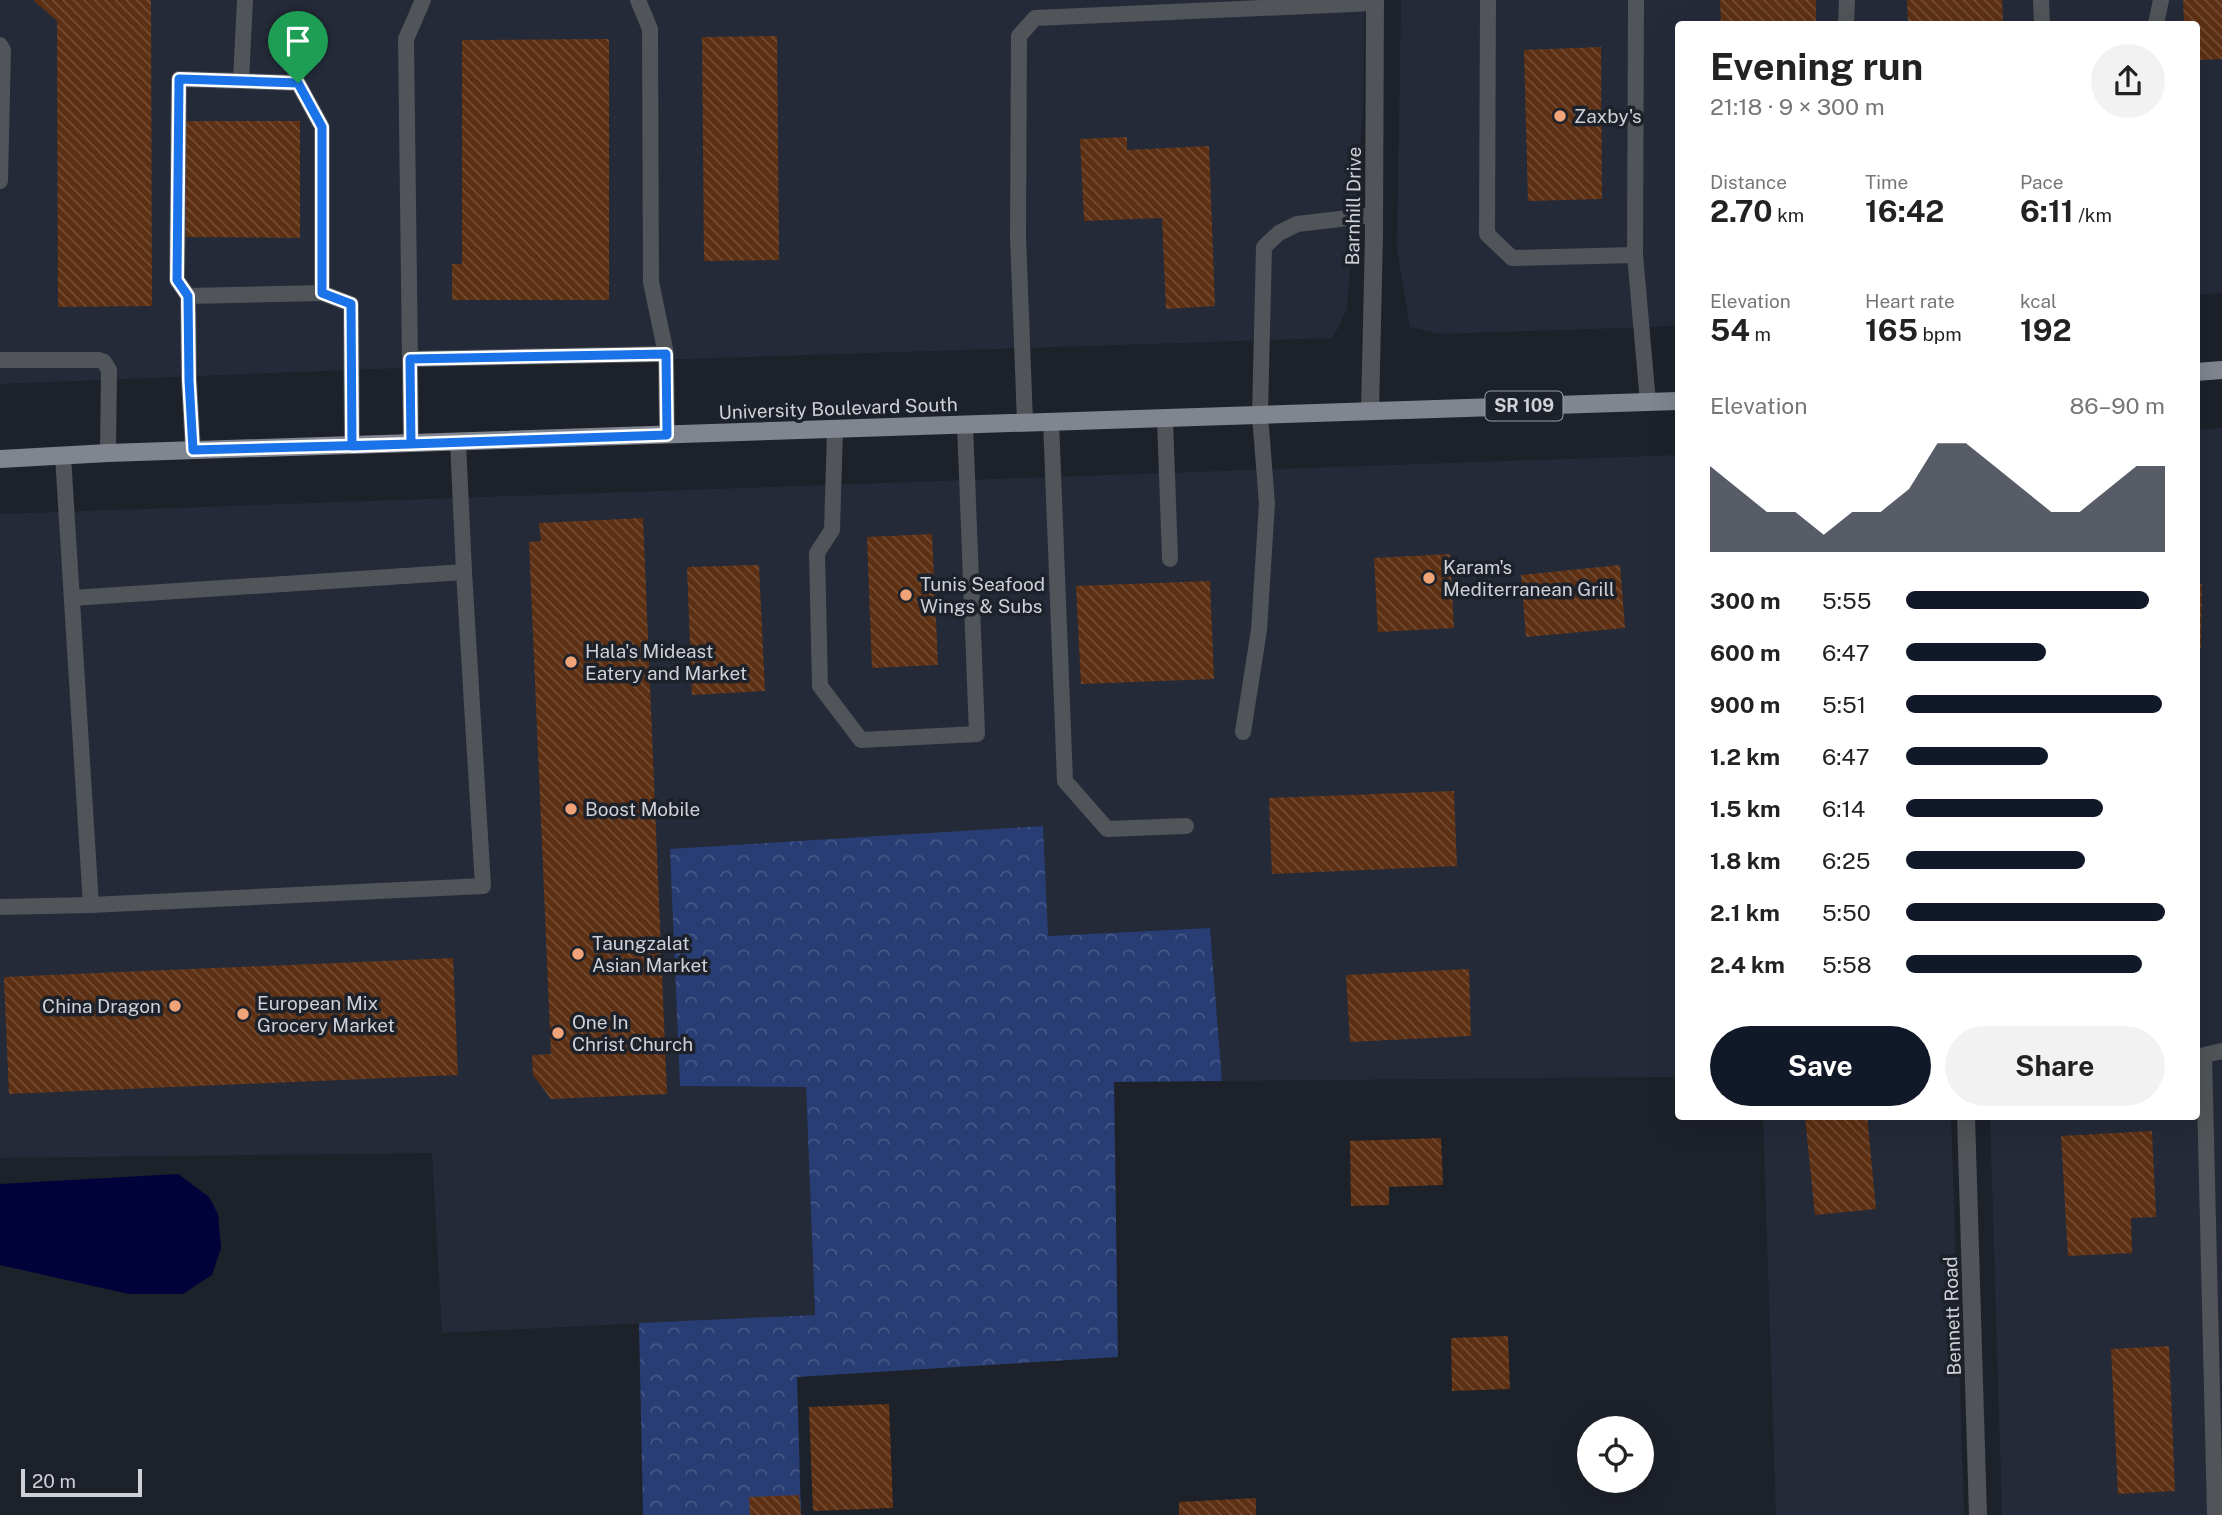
<!DOCTYPE html>
<meta charset="utf-8">
<style>
body{margin:0;font-family:"Public Sans",sans-serif;background:#f2f2f2;color:#222;height:100vh;display:flex;flex-direction:column;font-size:26px;white-space:nowrap}
*{box-sizing:border-box;margin:0}
p{font-size:23px;color:#767676}
.icon{flex:none;width:38px;height:38px;fill:none;stroke:currentColor;stroke-width:2;stroke-linecap:round;stroke-linejoin:round}
.map{position:relative;flex:1;overflow:hidden}
.sheet{position:absolute;left:1675px;top:21px;width:525px;height:1099px;display:flex;flex-direction:column;background:#fff;border-radius:7px;box-shadow:0 7px 28px #0002}
.sheet>*{flex:none}
.buttons{position:absolute;left:1577px;top:1416px;display:grid;gap:14px}
.buttons a{display:grid;place-items:center;width:77px;height:77px;border-radius:50%;background:#fff;box-shadow:0 7px 28px #0002;font-size:35px}
.scale{position:absolute;left:21px;bottom:18px;width:121px;box-sizing:border-box;padding-left:7px;border:4px solid #ced1d7;border-top:0;font-size:19px;line-height:24px;white-space:nowrap;color:#ced1d7;-webkit-text-stroke:5px #1d212a;paint-order:stroke}
.pin{position:absolute;display:grid;place-items:center;width:60px;height:60px;color:#fff;margin:-72px -30px;border-radius:50% 50% 50% 0;rotate:-45deg;box-shadow:0 0 7px #0007}
.pin .icon{rotate:45deg}
.round{display:grid;place-items:center;flex:none;width:74px;height:74px;border-radius:37px;background:#f2f2f2}
.head{display:flex;align-items:center;justify-content:space-between;height:119px;padding:0 35px}
h1{font-size:38px;font-weight:700;line-height:52px}
.figures{display:grid;grid-template-columns:repeat(3,1fr);gap:10px;height:119px;padding:7px 35px}
.figures div{display:grid;align-content:center}
.figures b{font-size:30px;font-weight:700}
.figures small{font-size:19px;font-weight:400}
.figures p{font-size:19px}
.chart{height:196px;padding:14px 35px}
.chart p{display:flex;justify-content:space-between}
.chart svg{width:100%;height:126px;margin-top:7px;fill:#111827;opacity:.7}
.primary-button{display:flex;gap:14px;margin-top:auto;padding:14px 35px}
.primary-button a{flex:1;height:80px;border-radius:42px;background:#111827;color:#fff;font-size:28px;font-weight:700;line-height:80px;text-align:center}
.primary-button a+a{background:#f2f2f2;color:#222}
ul{padding:0 35px;list-style:none;font-size:23px}
li{display:grid;grid-template-columns:112px 84px 1fr;align-items:center;height:52px}
li i{height:18px;border-radius:9px;background:#111827}
.map>svg:first-child{display:block}
</style>
<div class="map">
<svg width="2222" height="1515" viewBox="0 0 2222 1515">
<defs>
<pattern id="forest-crowns" width="20" height="18" patternUnits="userSpaceOnUse" patternTransform="scale(1.75)"><rect width="20" height="18" fill="#283d73"/><path d="M2 6a3 3 0 1 1 6 0M12 15a3 3 0 1 1 6 0" fill="none" stroke="#465886"/></pattern>
<pattern id="building-back-hatch" width="6" height="6" patternUnits="userSpaceOnUse" patternTransform="scale(1.75)"><rect width="6" height="6" fill="#5d3013"/><path d="M-1 5l2 2M0 0l6 6M5-1l2 2" fill="none" stroke="#734d35"/></pattern>
</defs>
<rect width="100%" height="100%" fill="#1d212a"/>
<path fill="#242a38" d="M0,0H1365L1363,113L1347,309L1333,338L375,369L0,384Z
M1401,0H2222V293L2196,295V24H1678V326L1439,334L1410,327L1397,249Z
M2222,428V1515H2002L1990,1117L2196,1116V430Z
M1678,455V1077L1222,1081L1210,928L1048,936L671,849L680,1086L806,1087L815,1315L442,1333L432,1153L0,1158V514Z
M1763,1117H1951L1964,1515H1776Z"/>
<path fill="url(#forest-crowns)" d="M1043,826L1048,936L1210,928L1222,1081L1114,1082L1118,1357L797,1377L801,1515H643L639,1323L815,1315L806,1087L680,1086L670,849Z"/>
<path fill="#010239" d="M178,1174L209,1197L218,1214L221,1248L212,1275L183,1294H129L0,1265V1184Z"/>
<path fill="url(#building-back-hatch)" d="M33,0H151L152,306L58,307L57,21Z
M1720,0H1816V24H1721Z
M1907,0H2002L2003,24H1908Z
M2183,0H2222V59L2196,60V24H2184Z
M777,36L779,260L704,261L702,37Z
M609,39V300H452V264H462V40Z
M1601,47L1602,199L1528,201L1524,50Z
M186,121H300V238L186,237Z
M1127,137V150L1209,146L1215,306L1166,309L1162,218L1084,221L1080,139Z
M643,518L667,1094L551,1099L533,1075L532,1055L551,1054L529,542L541,541L539,523Z
M932,534L938,665L872,668L867,537Z
M1450,554L1454,628L1378,632L1374,558Z
M759,565L765,691L692,695L687,567Z
M1620,565L1625,628L1526,637L1521,575Z
M1210,581L1214,679L1081,684L1076,586Z
M2196,584H2202L2201,648H2196Z
M1454,791L1457,866L1272,874L1269,798Z
M453,958L458,1075L9,1094L4,977Z
M1469,969L1471,1036L1350,1042L1346,975Z
M1867,1116L1876,1209L1815,1215L1805,1117Z
M2152,1131L2156,1217L2131,1218L2132,1253L2068,1256L2061,1136Z
M1441,1138L1443,1185L1389,1187V1205L1351,1206L1350,1141Z
M1508,1336L1510,1389L1452,1391L1451,1338Z
M2169,1346L2175,1491L2118,1494L2111,1349Z
M889,1404L893,1508L813,1511L809,1407Z
M799,1495L801,1515H750L749,1497Z
M1256,1498V1515H1179V1502Z"/>
<g fill="none" stroke-linecap="round" stroke-linejoin="round">
<path stroke="#515458" stroke-width="16" d="M638,0L650,29L651,282L666,354L667,435
M1488,0L1487,234L1512,258L1635,255
M1636,0L1635,255L1648,402
M2041,0L2042,24
M1846,24L1847,0
M2156,24L2161,0
M0,45L3,50L0,181
M241,80L245,0
M188,296L322,293L351,304L352,446
M410,359L666,354
M0,360H99L104,362L109,370L108,453
M1165,419L1170,559
M1051,421L1065,781L1107,829L1186,826
M1025,422L1018,237L1019,36L1035,18L1375,3
M835,430L832,530L817,553L820,686L861,740L977,734L965,425
M411,444L406,39L423,0
M193,450L189,380L188,296L177,280L179,79L298,83L322,127V293
M63,456L91,905
M72,598L464,572
M1243,732L1259,630L1267,504L1260,415L1264,247L1279,233L1297,224L1374,215
M0,907L91,905L483,886L464,572L458,442
M2215,1515L2204,1055L2222,1051"/>
<path stroke="#515458" stroke-width="18" d="M1370,411L1374,235L1375,0
M1966,1116L1978,1515"/>
<path stroke="#81858f" stroke-width="18" d="M2196,372L2222,370
M0,459L108,453L1678,401"/>
</g>
<g fill="none" stroke-linecap="round" stroke-linejoin="round">
<defs>
<path id="route" d="M298,83L322,127V293L351,304L352,446L667,435L666,354L410,359L411,444L193,450L189,380L188,296L177,280L179,79L298,83"/>
</defs>
<use href="#route" stroke="#fff" stroke-width="14"/>
<use href="#route" stroke="#1a73e8" stroke-width="9"/>
</g>
<g fill="#efa376" stroke="#1d212a" stroke-width="2.5">
<circle cx="1560" cy="116" r="7"/>
<circle cx="1429" cy="578" r="7"/>
<circle cx="906" cy="595" r="7"/>
<circle cx="571" cy="662" r="7"/>
<circle cx="571" cy="809" r="7"/>
<circle cx="578" cy="954" r="7"/>
<circle cx="175" cy="1006" r="7"/>
<circle cx="243" cy="1014" r="7"/>
<circle cx="558" cy="1033" r="7"/>
</g>
<g text-anchor="middle" stroke-width="7" stroke-linejoin="round" paint-order="stroke">
<rect fill="#1d212a" stroke="#999ca3" stroke-width="2" x="1485.5" y="391.5" width="77" height="29" rx="5"/>
<g font-size="18" font-weight="bold" fill="#ced1d7">
<text x="1524" y="412">SR 109</text>
</g>
<g font-size="19" fill="#ced1d7" stroke="#1d212a" text-anchor="start">
<text x="1574" y="123">Zaxby's</text>
<text x="1443" y="574">Karam's<tspan x="1443" dy="22">Mediterranean Grill</tspan></text>
<text x="920" y="591">Tunis Seafood<tspan x="920" dy="22">Wings &amp; Subs</tspan></text>
<text x="585" y="658">Hala's Mideast<tspan x="585" dy="22">Eatery and Market</tspan></text>
<text x="585" y="816">Boost Mobile</text>
<text x="592" y="950">Taungzalat<tspan x="592" dy="22">Asian Market</tspan></text>
<text x="257" y="1010">European Mix<tspan x="257" dy="22">Grocery Market</tspan></text>
<text x="161" y="1013" text-anchor="end">China Dragon</text>
<text x="572" y="1029">One In<tspan x="572" dy="22">Christ Church</tspan></text>
</g>
<g font-size="19" fill="#ced1d7" stroke="#1d212a">
<text transform="translate(1353 206) rotate(-89)" y="7">Barnhill Drive</text>
<text transform="translate(838 408) rotate(-2)" y="7">University Boulevard South</text>
<text transform="translate(1952 1316) rotate(-92)" y="7">Bennett Road</text>
</g>
</g>
</svg>
<div class="buttons">
<a><svg class="icon" aria-label="locate" viewBox="0 0 24 24"><circle cx="12" cy="12" r="6"/><path d="M12 2v4M12 18v4M2 12h4M18 12h4"/></svg></a>
</div>
<div class="scale">20 m</div>
<div class="pin" style="left:298px;top:83px;background:#1e9e55"><svg class="icon" aria-label="arrive" viewBox="0 0 24 24"><path d="M6 21V4h12l-3 4 3 4H6"/></svg></div>
<section class="sheet">
<div class="head"><div><h1>Evening run</h1><p>21:18 · 9 × 300 m</p></div><a class="round"><svg class="icon" aria-label="share" viewBox="0 0 24 24"><path d="M12 15V3M7 8l5-5 5 5M5 13v7h14v-7"/></svg></a></div>
<div class="figures">
<div><p>Distance</p><b>2.70<small> km</small></b></div>
<div><p>Time</p><b>16:42</b></div>
<div><p>Pace</p><b>6:11<small> /km</small></b></div>
</div>
<div class="figures">
<div><p>Elevation</p><b>54<small> m</small></b></div>
<div><p>Heart rate</p><b>165<small> bpm</small></b></div>
<div><p>kcal</p><b>192</b></div>
</div>
<div class="chart"><p><span>Elevation</span>86–90 m</p>
<svg viewBox="0 0 160 44" preserveAspectRatio="none"><path d="M0 44V14L10 22L20 30L30 30L40 38L50 30L60 30L70 22L80 6L90 6L100 14L110 22L120 30L130 30L140 22L150 14L160 14V44z"/></svg>
</div>
<ul>
<li><b>300 m</b>5:55<i style="width:94%"></i></li>
<li><b>600 m</b>6:47<i style="width:54%"></i></li>
<li><b>900 m</b>5:51<i style="width:99%"></i></li>
<li><b>1.2 km</b>6:47<i style="width:55%"></i></li>
<li><b>1.5 km</b>6:14<i style="width:76%"></i></li>
<li><b>1.8 km</b>6:25<i style="width:69%"></i></li>
<li><b>2.1 km</b>5:50<i style="width:100%"></i></li>
<li><b>2.4 km</b>5:58<i style="width:91%"></i></li>
</ul>
<div class="primary-button"><a>Save</a><a>Share</a></div>
</section>
</div>
